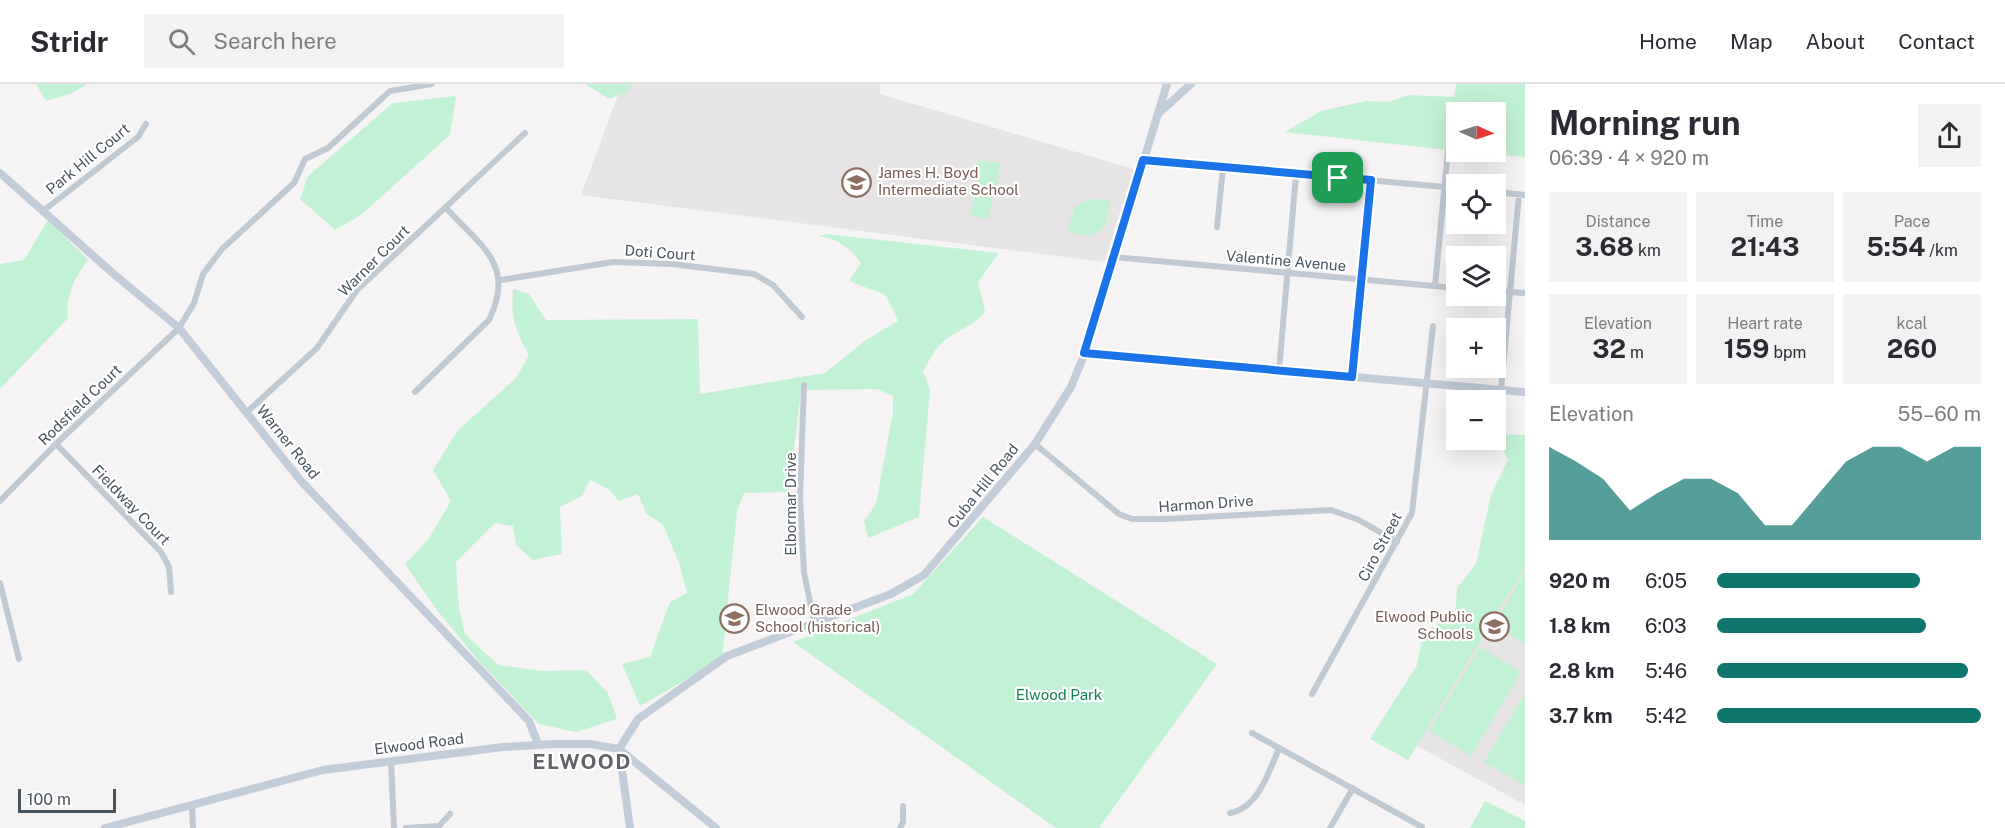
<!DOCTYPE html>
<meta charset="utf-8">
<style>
body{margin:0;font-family:"Public Sans",sans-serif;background:#f2f2f3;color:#2b2b33;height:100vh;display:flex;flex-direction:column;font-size:22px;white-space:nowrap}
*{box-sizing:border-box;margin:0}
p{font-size:20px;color:#7c7c81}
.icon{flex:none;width:33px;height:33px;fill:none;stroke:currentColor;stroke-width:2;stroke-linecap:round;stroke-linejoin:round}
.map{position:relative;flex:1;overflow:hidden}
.sheet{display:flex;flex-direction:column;background:#fff;width:480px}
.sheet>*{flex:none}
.needle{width:39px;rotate:93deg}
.controls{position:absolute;left:1446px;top:18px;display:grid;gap:12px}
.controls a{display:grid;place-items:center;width:60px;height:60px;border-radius:0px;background:#fff;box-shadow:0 6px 24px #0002;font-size:30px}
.scale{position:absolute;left:18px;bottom:15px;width:98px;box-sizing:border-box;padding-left:6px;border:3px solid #495561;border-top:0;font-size:16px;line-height:21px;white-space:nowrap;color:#495561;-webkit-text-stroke:4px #fff;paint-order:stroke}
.pin{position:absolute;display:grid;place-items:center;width:51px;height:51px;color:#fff;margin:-26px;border-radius:12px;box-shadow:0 3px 9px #0006}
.round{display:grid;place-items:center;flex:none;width:63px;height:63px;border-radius:0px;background:#f2f2f3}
.head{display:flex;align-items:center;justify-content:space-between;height:102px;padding:0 24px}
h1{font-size:33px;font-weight:700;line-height:45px}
.figures{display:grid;grid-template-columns:repeat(3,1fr);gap:9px;height:102px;padding:6px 24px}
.figures div{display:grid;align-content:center;border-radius:0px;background:#f2f2f3;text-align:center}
.figures b{font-size:26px;font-weight:700}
.figures small{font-size:16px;font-weight:400}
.figures p{font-size:16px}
.chart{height:168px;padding:12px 24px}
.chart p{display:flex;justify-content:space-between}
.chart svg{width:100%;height:108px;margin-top:6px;fill:#0f766e;opacity:.7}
ul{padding:0 24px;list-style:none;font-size:20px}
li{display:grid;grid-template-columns:96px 72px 1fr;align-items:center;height:45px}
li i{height:15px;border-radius:8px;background:#0f766e}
header{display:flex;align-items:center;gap:36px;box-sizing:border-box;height:84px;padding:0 30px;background:#fff;border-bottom:2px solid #e1e1e2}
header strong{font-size:28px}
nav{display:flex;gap:33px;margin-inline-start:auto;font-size:21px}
.search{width:420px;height:54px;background:#f2f2f3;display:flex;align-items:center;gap:15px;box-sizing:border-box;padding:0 21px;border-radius:0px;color:#7c7c81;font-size:22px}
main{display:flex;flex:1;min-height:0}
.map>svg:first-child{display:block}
</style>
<header>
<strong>Stridr</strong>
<div class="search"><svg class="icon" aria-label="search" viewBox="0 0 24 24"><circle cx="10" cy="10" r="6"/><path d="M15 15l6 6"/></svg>Search here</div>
<nav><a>Home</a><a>Map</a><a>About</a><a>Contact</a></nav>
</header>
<main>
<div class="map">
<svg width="1525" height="744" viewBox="0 0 1525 744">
<rect width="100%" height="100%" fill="#f5f3f3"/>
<path fill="#e6e4e5" d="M622,0H880V10L1134,85L1104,178L581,111Z
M1525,430V721L1401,653Z"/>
<path fill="#c2f2d6" d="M36,0H87L73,9L46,17Z
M585,0H631L628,8L609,15Z
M1456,0H1525V73L1467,68H1496V28H1456V67L1285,48L1321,27L1366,17L1388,18L1409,11L1454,13Z
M456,12L450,51L361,131L335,146L300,115L308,92L393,19Z
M977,76L1000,79L997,105L974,102Z
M975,108L993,111L988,135L971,132Z
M1098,115L1110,117L1106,141L1091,152L1067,148L1075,123L1088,116Z
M48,136L88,176C75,193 65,212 68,234L0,305V180L24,176Z
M826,150L999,169L978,198L985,228C971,244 958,245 942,259C934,265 929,278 923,287L930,305L919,433L868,454L864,437L876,420L893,328V312L877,305L801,306L789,408L744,409L737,427L722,575L640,622L622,580L650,573L670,518L687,509L680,481L663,441L646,429L638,410L619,417L610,406L590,396L582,412L560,423L562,470L533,476L516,461L513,442L495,439L456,478L459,524L465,550L498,581L542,587L586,586L608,609L617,635L576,648L539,640L477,575L436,525L405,480L428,456L451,417L433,386L458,346L516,294L529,271C515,245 511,235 513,205L529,210L546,236L698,235L700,310L825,289L866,256L898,237L886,211L849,197L861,179C849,162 838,156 819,152Z
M1496,350L1525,351V483L1408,676L1370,655L1417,581L1423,549L1455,531L1457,504L1476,480L1491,411L1508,376Z
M983,433L1217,580L1099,744H1056L793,558L913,510Z
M1525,487V560L1494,541Z
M1480,563L1521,588L1471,672L1429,647Z
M1525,609V702L1484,678Z
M1485,717L1525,737V744H1470Z"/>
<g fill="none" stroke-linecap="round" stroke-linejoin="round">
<path stroke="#c1c9d2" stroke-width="6" d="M1143,76L1456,104
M1496,108L1525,111
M43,127L138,53L146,40
M1217,143L1223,84
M1113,173L1456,204
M501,196L613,178L672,180L754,190L773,201L802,233
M1435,202L1448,66
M1496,207L1525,209
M1279,286L1296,91
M1352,293L1371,96
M804,301L800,413L804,488L814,538
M1501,306L1519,110
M415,308L489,236C516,181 481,162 446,124
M247,328L317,264L357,206L525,49
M56,360L161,468L169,483L171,508
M1035,360L1119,430L1132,435H1167L1331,426L1359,436L1397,458
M0,417L56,360L179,244L194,219L203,190L222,165L294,99L305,75L328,64L390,7L432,0
M0,499L19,575
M1312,610L1412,429L1433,242
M1252,649L1422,743
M391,677L394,744
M192,720L193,744
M1230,729C1258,724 1269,688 1279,664
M406,744L439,742L450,730
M900,744L903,738V722
M1330,744L1353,704"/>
<path stroke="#c3cdd9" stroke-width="8" d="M1159,29L1191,0
M0,89L116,192L179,244L301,397L529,637L538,660
M1085,269L1525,308
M105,744L323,686L503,663L554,660H590L619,665L716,744
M630,744L619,665L638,635L727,572L891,510L924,491L1035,360L1071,303L1085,269L1167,0"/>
</g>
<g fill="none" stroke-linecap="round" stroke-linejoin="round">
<defs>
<path id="route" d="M1143,76L1371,96L1352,293L1084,269Z"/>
</defs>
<use href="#route" stroke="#fff" stroke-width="12"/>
<use href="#route" stroke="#1a73e8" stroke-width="8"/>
</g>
<defs>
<symbol id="school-ring" viewBox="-11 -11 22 22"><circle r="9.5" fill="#fff" stroke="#8d6e63" stroke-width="1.5"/><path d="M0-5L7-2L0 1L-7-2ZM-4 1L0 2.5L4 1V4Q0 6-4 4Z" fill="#8d6e63"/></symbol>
</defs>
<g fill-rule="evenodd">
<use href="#school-ring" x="840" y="82" width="33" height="33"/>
<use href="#school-ring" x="718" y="518" width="33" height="33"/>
<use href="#school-ring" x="1478" y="526" width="33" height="33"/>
</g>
<g text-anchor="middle" stroke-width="4.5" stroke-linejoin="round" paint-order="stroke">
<g font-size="15" fill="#495561" stroke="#fff">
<text transform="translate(88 75) rotate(-39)" y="5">Park Hill Court</text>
<text transform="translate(660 169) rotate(4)" y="5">Doti Court</text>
<text transform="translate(374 177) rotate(-45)" y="5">Warner Court</text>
<text transform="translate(1286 177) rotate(5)" y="5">Valentine Avenue</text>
<text transform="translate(80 321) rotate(-44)" y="5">Rodsfield Court</text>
<text transform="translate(288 358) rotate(51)" y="5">Warner Road</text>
<text transform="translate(983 402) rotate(-51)" y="5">Cuba Hill Road</text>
<text transform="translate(791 420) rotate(-90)" y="5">Elbormar Drive</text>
<text transform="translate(1206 420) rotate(-4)" y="5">Harmon Drive</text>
<text transform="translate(131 421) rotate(46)" y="5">Fieldway Court</text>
<text transform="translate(1380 463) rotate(-62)" y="5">Ciro Street</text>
<text transform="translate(419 660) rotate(-7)" y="5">Elwood Road</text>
</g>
<g font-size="15" fill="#785e54" stroke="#fff" text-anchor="start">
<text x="878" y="94">James H. Boyd<tspan x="878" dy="17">Intermediate School</tspan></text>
<text x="755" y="531">Elwood Grade<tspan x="755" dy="17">School (historical)</tspan></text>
<text x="1473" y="538" text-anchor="end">Elwood Public<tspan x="1473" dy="17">Schools</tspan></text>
</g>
<g font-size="15" fill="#14834f" stroke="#fff">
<text x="1059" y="616">Elwood Park</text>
</g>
<g font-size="21" font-weight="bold" letter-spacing="1.5" fill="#5f6368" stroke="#fff">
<text x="582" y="685">ELWOOD</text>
</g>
</g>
</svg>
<div class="controls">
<a><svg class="needle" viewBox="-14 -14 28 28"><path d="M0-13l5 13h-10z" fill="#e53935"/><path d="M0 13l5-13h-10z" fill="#7c7c81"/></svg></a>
<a><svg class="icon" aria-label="locate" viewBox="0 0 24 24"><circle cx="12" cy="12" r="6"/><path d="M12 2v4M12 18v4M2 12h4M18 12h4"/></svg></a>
<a><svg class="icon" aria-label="layers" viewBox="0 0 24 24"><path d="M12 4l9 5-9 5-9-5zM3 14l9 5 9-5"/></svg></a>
<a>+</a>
<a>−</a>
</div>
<div class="scale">100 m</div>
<div class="pin" style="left:1338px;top:94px;background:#1e9e55"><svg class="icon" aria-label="arrive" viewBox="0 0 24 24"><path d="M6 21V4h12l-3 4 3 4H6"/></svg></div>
</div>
<section class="sheet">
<div class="head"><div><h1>Morning run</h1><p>06:39 · 4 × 920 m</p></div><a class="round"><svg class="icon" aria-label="share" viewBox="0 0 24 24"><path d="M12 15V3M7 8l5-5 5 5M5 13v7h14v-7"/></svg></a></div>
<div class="figures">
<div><p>Distance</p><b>3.68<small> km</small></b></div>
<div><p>Time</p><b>21:43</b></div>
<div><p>Pace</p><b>5:54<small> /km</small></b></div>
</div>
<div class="figures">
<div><p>Elevation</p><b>32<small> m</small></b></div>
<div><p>Heart rate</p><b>159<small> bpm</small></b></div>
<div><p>kcal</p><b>260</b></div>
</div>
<div class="chart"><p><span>Elevation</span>55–60 m</p>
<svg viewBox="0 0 160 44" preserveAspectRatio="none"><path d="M0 44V6L10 12L20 19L30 32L40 25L50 19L60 19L70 25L80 38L90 38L100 25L110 12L120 6L130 6L140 12L150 6L160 6V44z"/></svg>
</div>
<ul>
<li><b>920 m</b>6:05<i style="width:77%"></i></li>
<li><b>1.8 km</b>6:03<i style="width:79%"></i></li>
<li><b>2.8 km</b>5:46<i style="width:95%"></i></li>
<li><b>3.7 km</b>5:42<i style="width:100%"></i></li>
</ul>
</section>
</main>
